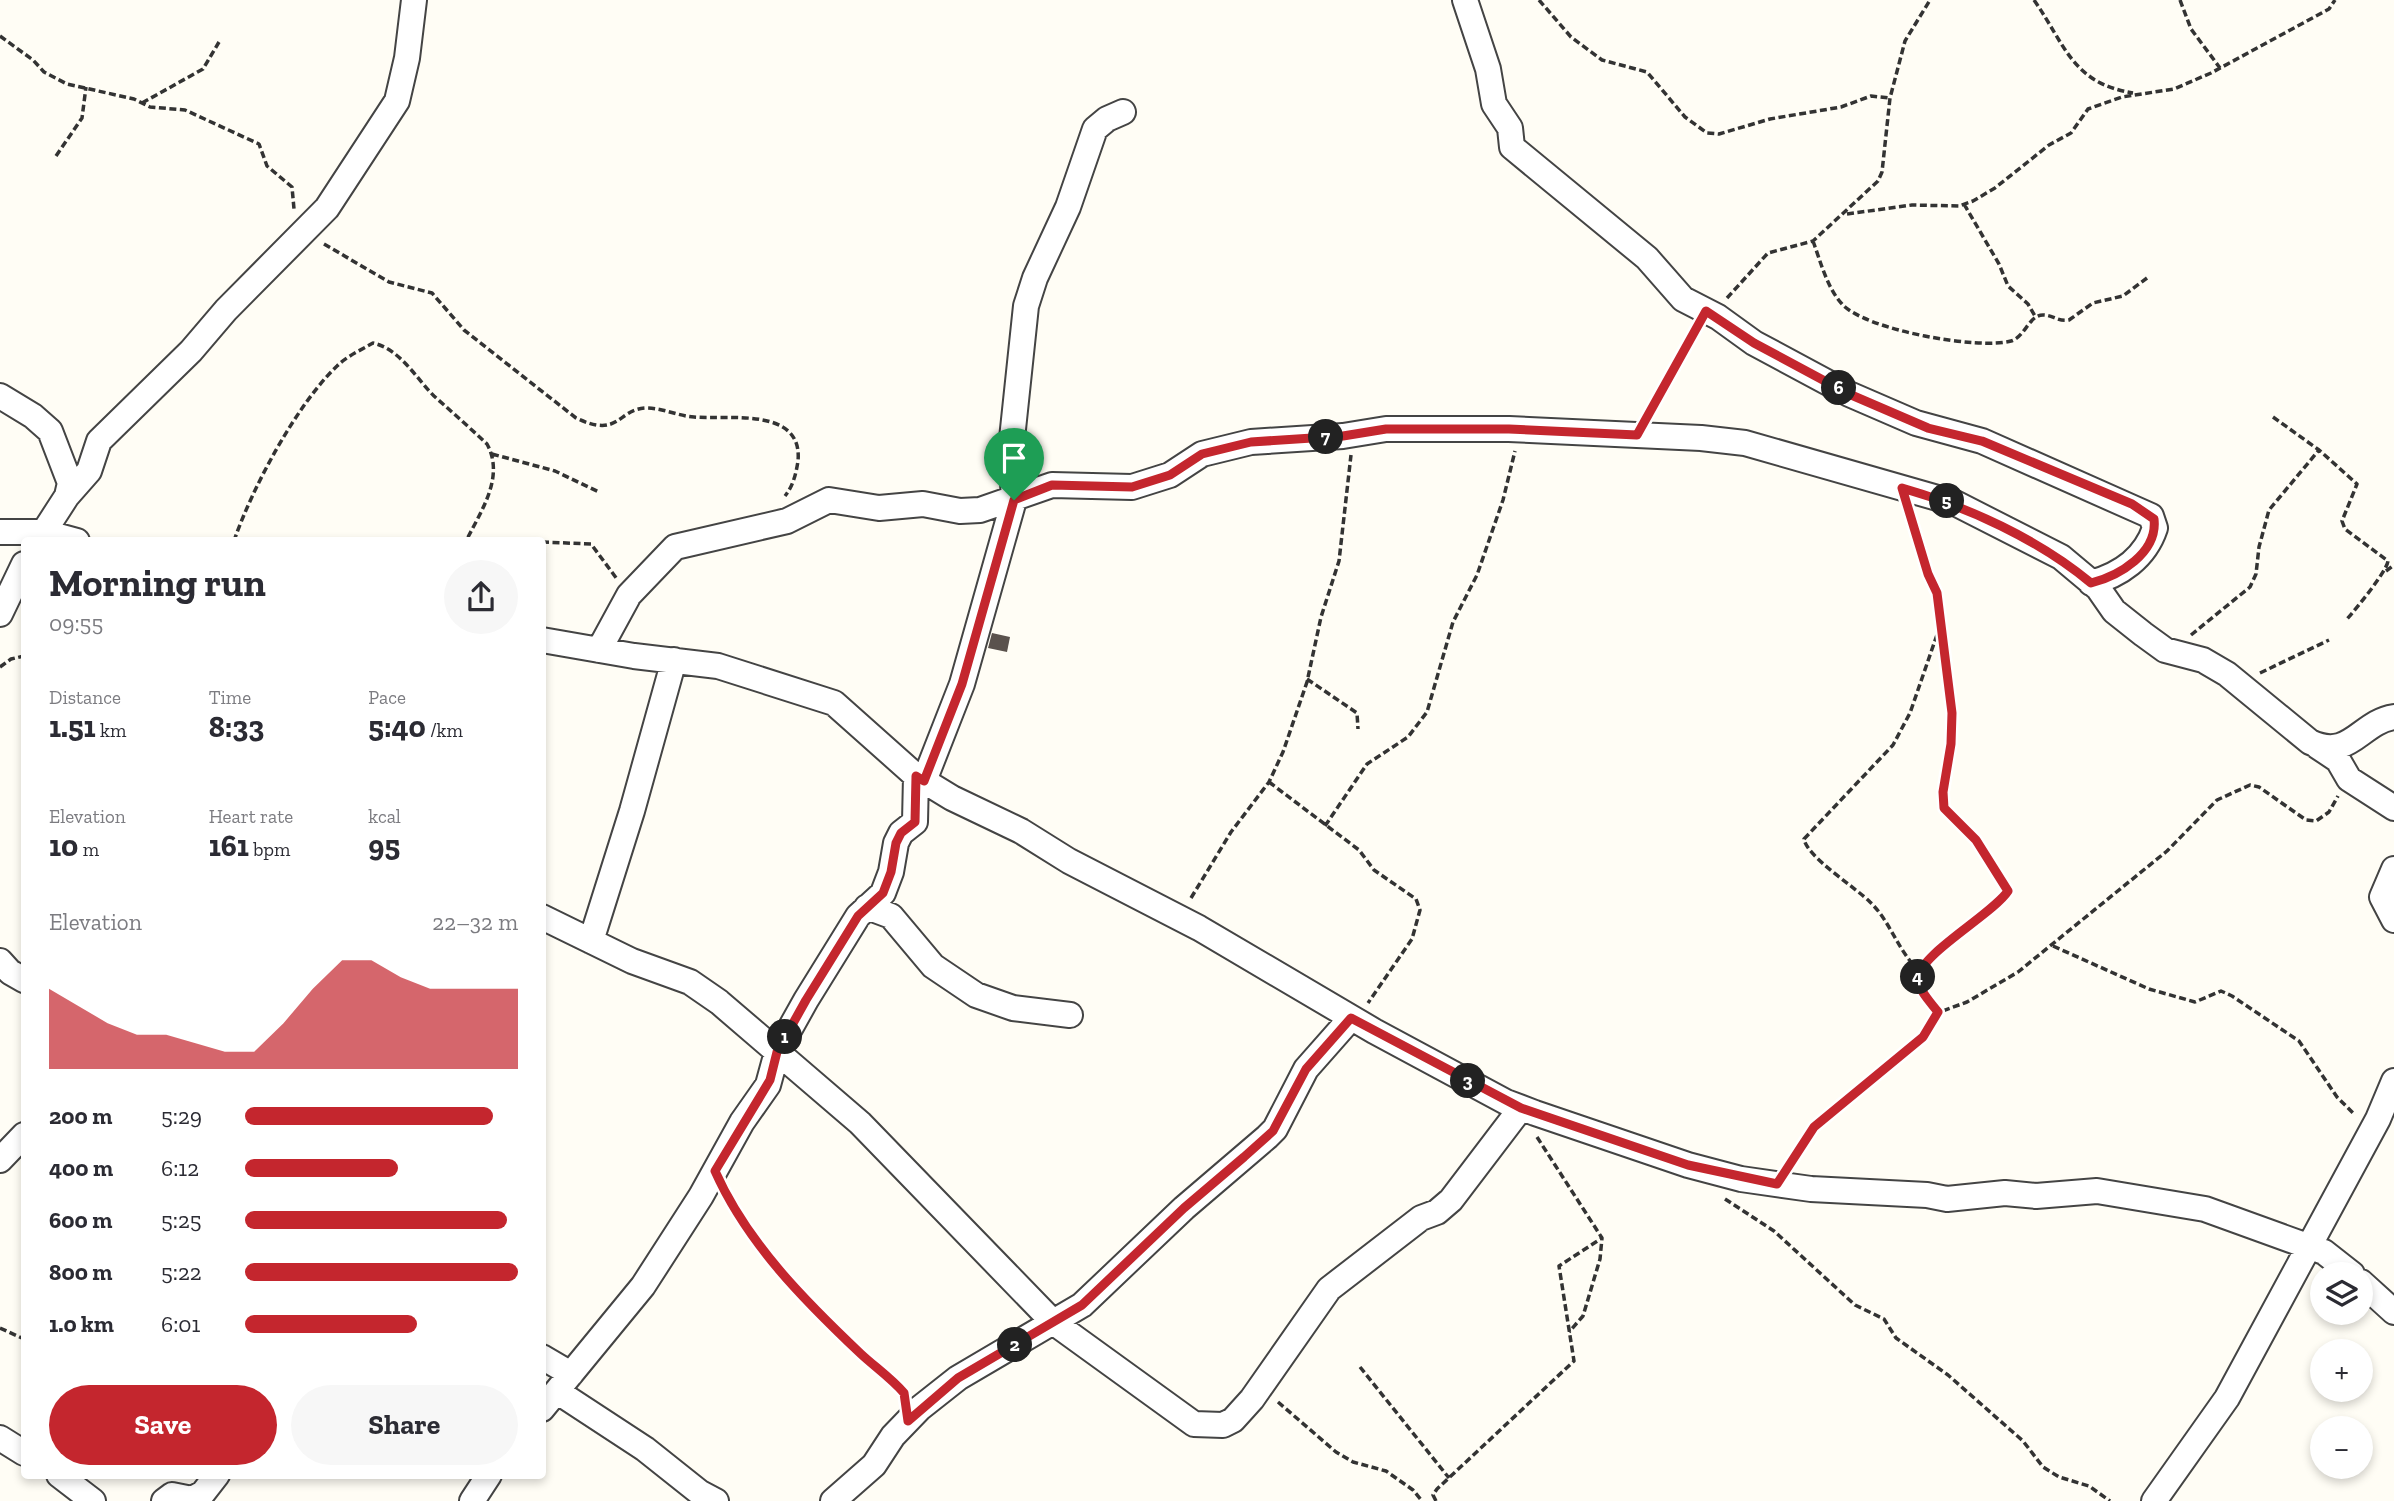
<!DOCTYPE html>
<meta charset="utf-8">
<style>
body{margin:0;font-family:"Zilla Slab",serif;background:#f7f7f7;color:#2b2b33;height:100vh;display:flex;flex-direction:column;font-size:26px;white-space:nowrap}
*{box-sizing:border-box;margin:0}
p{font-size:23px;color:#7c7c81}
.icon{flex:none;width:38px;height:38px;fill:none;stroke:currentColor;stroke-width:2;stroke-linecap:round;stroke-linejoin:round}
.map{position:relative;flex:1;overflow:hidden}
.panel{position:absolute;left:21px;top:537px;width:525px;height:942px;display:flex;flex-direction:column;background:#fff;border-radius:7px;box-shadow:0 4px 10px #0003}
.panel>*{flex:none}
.controls{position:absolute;left:2310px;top:1262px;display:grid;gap:14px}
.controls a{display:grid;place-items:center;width:63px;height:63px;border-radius:50%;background:#fff;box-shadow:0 4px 10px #0003;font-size:35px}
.pin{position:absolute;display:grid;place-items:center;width:60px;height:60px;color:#fff;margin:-72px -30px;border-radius:50% 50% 50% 0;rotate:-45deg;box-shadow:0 0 7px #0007}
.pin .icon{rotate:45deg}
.km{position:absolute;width:35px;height:35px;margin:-18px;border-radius:50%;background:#222;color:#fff;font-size:19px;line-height:35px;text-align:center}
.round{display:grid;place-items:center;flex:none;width:74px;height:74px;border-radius:37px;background:#f7f7f7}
.summary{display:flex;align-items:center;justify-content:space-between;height:119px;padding:0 28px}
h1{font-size:38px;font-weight:700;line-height:52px}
.stats{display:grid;grid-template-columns:repeat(3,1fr);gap:10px;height:119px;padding:7px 28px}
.stats div{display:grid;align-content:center}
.stats b{font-size:30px;font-weight:700}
.stats small{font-size:19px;font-weight:400}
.stats p{font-size:19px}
.chart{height:196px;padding:14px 28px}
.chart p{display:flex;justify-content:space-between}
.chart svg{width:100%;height:126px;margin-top:7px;fill:#c4262e;opacity:.7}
.primary-button{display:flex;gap:14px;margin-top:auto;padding:14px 28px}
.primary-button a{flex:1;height:80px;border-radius:42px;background:#c4262e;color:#fff;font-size:28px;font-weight:700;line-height:80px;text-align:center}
.primary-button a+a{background:#f7f7f7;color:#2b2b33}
ul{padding:0 28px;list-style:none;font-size:23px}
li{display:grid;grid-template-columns:112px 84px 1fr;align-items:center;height:52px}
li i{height:18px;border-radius:9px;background:#c4262e}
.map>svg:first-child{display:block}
</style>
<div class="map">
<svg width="2394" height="1501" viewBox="0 0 2394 1501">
<rect width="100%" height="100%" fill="#fffdf5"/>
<path fill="#5a524d" d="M992,633L1010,637L1007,652L988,648Z"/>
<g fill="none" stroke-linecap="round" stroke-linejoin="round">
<defs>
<path id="minor" d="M1465,0L1488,69L1494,104L1510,128L1512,147L1647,258L1683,299L1718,317L1754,343L1849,394L1916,423L1982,441L2151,516L2155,528C2145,558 2120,575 2091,583
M0,396L33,416L50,431L70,483L67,496L38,541
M67,496L89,471L99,441L191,351L226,310L327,208L397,101L407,58L414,0
M0,532H44L77,541
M0,614L24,564
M542,640L634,656L718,666L834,703L916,776L952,798L1021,831L1069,861L1199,928L1374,1031L1506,1102L1535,1113L1688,1165L1741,1179L1811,1189L1927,1195L1947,1199L2005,1193L2036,1196L2097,1191L2205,1209L2324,1252L2352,1274
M599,650L629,595L675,547L787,521L829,500L879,508L923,504L960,511L980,510L1052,485L1132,487L1170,475L1202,454L1251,442L1343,436L1386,429H1509L1701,438L1745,443L1955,503L2061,557L2098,588L2114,611L2143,634L2165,650L2203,660L2227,674L2310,742C2350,761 2360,722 2394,717
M2317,746L2338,760L2349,779L2394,808
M924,781L962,684L1014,500L1011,448L1026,306L1035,278L1068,207L1095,129L1107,119L1123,112
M2394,869L2382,897L2394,920
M867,907L891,916L933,966L976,995L1013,1008L1070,1015
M542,917L632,961L690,982L719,1002L860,1123L1053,1322L1194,1424L1223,1425L1233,1420L1252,1399L1329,1289L1421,1218L1437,1212L1451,1200L1521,1108
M591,941L632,811L674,660
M0,961L10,972L24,980
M0,1160L24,1135
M2361,1282L2394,1312
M542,1357L571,1374
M558,1392L645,1449L699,1492L716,1501
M542,1409L643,1286L701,1196L742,1122L768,1085L777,1052L806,1000L858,916L883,893L891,872L896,843L901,833L915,822L916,776
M0,1438L24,1453
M59,1475L93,1501
M164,1501L172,1495L192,1499L203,1493L217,1475
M472,1501L489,1475
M833,1501L874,1465L893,1436L920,1408L958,1378L1082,1305L1184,1208L1267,1137L1275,1129L1306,1069L1351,1018
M2154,1501L2227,1398L2378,1119L2394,1081"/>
</defs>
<use href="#minor" stroke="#444" stroke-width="28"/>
<path stroke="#333" stroke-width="3.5" stroke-dasharray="7 3.5" stroke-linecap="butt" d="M1539,0L1571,37L1602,60L1647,72L1685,117L1707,133L1719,134L1770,119L1841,107L1871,96L1890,98
M2034,0C2066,46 2072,83 2133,93
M2180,0L2191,29L2220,68
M0,36L33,60L44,72L67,84L134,99L150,107L185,110L259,144L267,166L292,187L294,209
M142,103L203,69L219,42
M56,156L82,118L86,87
M1964,204L1999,264L2008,286L2028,304L2035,316
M1847,214L1912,205L1959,206L1973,201L1995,188L2049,145L2071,133L2088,109L2122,97L2174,89L2211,73L2329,9L2335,0
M1813,241C1820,260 1827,288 1842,304C1865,330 1978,350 2011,341C2025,337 2029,315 2043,315C2053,315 2058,322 2069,320L2093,303L2123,296L2147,278
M324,244L389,282L432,293L464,330L576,418C620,439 617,409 646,408C663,408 678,416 694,417C727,420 803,406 798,461C796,474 793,486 785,496
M1727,298L1768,253L1813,241L1878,181L1882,172L1890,98L1905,41L1930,0
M1649,415L1694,329
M2273,417L2319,450L2357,484L2342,521L2345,529L2388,561C2387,571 2356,609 2347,619
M492,454L555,471L599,492
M1910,513L1928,574L1937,592L1952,713L1951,744L1943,792L1944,808L1976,840L2008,891C1993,914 1918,954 1918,979C1918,990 1932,1004 1938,1012
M234,541C252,488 297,404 337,366C347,356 361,350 373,343C400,349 416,378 434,396C452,412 470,428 487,444C505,477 481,511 466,541
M542,542L591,544L617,579
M2386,571L2394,565
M2191,635L2250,587L2256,574L2259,547L2269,510L2319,450
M0,667L11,659L24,656
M2260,673L2329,640
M1307,679L1357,713L1358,729
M1269,782L1359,850L1374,870L1416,899L1420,910L1412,939L1368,1003
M1325,826L1367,764L1408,737L1427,712L1453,622L1477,575L1503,500L1515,451
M1191,898L1231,832L1269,782L1283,752L1307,682L1321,617L1339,561L1351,455
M2053,946L2149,989L2195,1002L2221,991L2232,996L2299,1041L2337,1097L2355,1115
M1920,972C1897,950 1891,922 1870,902C1855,887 1807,857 1804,839L1893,745L1910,713L1939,629
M1537,1137L1602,1238L1600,1259L1583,1316L1569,1332
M1790,1165L1814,1127L1923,1037L1937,1013L1967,1002L2018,972L2167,851L2217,800L2250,785L2259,787L2306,820L2316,821L2329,812L2338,796
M726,1195L772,1263L863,1356L905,1394
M1725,1199L1774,1231L1855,1305L1884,1319L1896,1338L1948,1375L2023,1441L2043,1467L2059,1477L2089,1486L2110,1501
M0,1328L24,1339
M1360,1367L1449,1478
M1278,1402L1336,1452L1353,1462L1386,1471L1413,1490L1422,1501
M1436,1501L1433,1495L1437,1489L1574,1361L1559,1266L1602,1238"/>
<use href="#minor" stroke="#fff" stroke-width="24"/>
</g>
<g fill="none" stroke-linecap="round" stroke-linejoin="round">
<defs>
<path id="route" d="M1706,311L1754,343L1849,394L1928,428L1982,441L2132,504L2154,519C2158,553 2119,576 2091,583C2038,539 1968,507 1902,488L1928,574L1937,593L1952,713L1951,744L1943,792L1944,808L1976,840L2008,891C1993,914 1918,955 1918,979C1918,990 1932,1004 1938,1012L1923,1037L1814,1127L1777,1184L1688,1165L1521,1108L1351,1018L1306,1069L1273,1131L1244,1157L1184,1208L1082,1305L958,1378L908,1421L904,1393C891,1378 875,1367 861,1354C804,1300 747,1243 715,1171L770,1080L777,1052L806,1000L858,916L883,893L891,872L896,843L901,833L915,822L916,776L924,781L962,684L1014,500L1052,485L1132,487L1170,475L1202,454L1251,442L1343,436L1386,429H1509L1637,435Z"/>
</defs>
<use href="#route" stroke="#fff" stroke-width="14"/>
<use href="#route" stroke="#c4262e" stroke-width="9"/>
</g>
</svg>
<div class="controls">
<a><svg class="icon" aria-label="layers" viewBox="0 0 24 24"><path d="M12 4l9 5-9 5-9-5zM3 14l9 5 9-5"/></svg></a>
<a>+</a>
<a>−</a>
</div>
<div class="pin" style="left:1014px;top:500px;background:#1e9e55"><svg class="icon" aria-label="arrive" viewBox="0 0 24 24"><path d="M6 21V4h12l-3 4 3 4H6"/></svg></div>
<b class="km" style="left:785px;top:1037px">1</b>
<b class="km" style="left:1015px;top:1345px">2</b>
<b class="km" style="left:1468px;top:1081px">3</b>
<b class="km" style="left:1918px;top:977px">4</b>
<b class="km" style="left:1947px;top:501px">5</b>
<b class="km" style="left:1839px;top:388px">6</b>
<b class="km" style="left:1326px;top:437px">7</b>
<section class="panel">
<div class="summary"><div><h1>Morning run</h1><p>09:55</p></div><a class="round"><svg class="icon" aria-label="share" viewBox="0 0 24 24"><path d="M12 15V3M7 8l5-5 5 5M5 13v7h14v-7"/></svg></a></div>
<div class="stats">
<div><p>Distance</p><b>1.51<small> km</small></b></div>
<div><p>Time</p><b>8:33</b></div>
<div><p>Pace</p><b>5:40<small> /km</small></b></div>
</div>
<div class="stats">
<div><p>Elevation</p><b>10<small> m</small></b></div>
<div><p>Heart rate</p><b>161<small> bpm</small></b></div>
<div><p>kcal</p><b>95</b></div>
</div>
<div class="chart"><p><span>Elevation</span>22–32 m</p>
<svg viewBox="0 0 160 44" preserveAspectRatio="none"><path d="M0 44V16L10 22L20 28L30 32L40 32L50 35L60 38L70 38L80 28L90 16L100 6L110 6L120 12L130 16L140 16L150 16L160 16V44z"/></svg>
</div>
<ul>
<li><b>200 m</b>5:29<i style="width:91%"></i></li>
<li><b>400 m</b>6:12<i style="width:56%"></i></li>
<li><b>600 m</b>5:25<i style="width:96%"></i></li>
<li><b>800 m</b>5:22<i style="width:100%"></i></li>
<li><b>1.0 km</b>6:01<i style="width:63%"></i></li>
</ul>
<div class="primary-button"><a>Save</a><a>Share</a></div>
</section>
</div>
